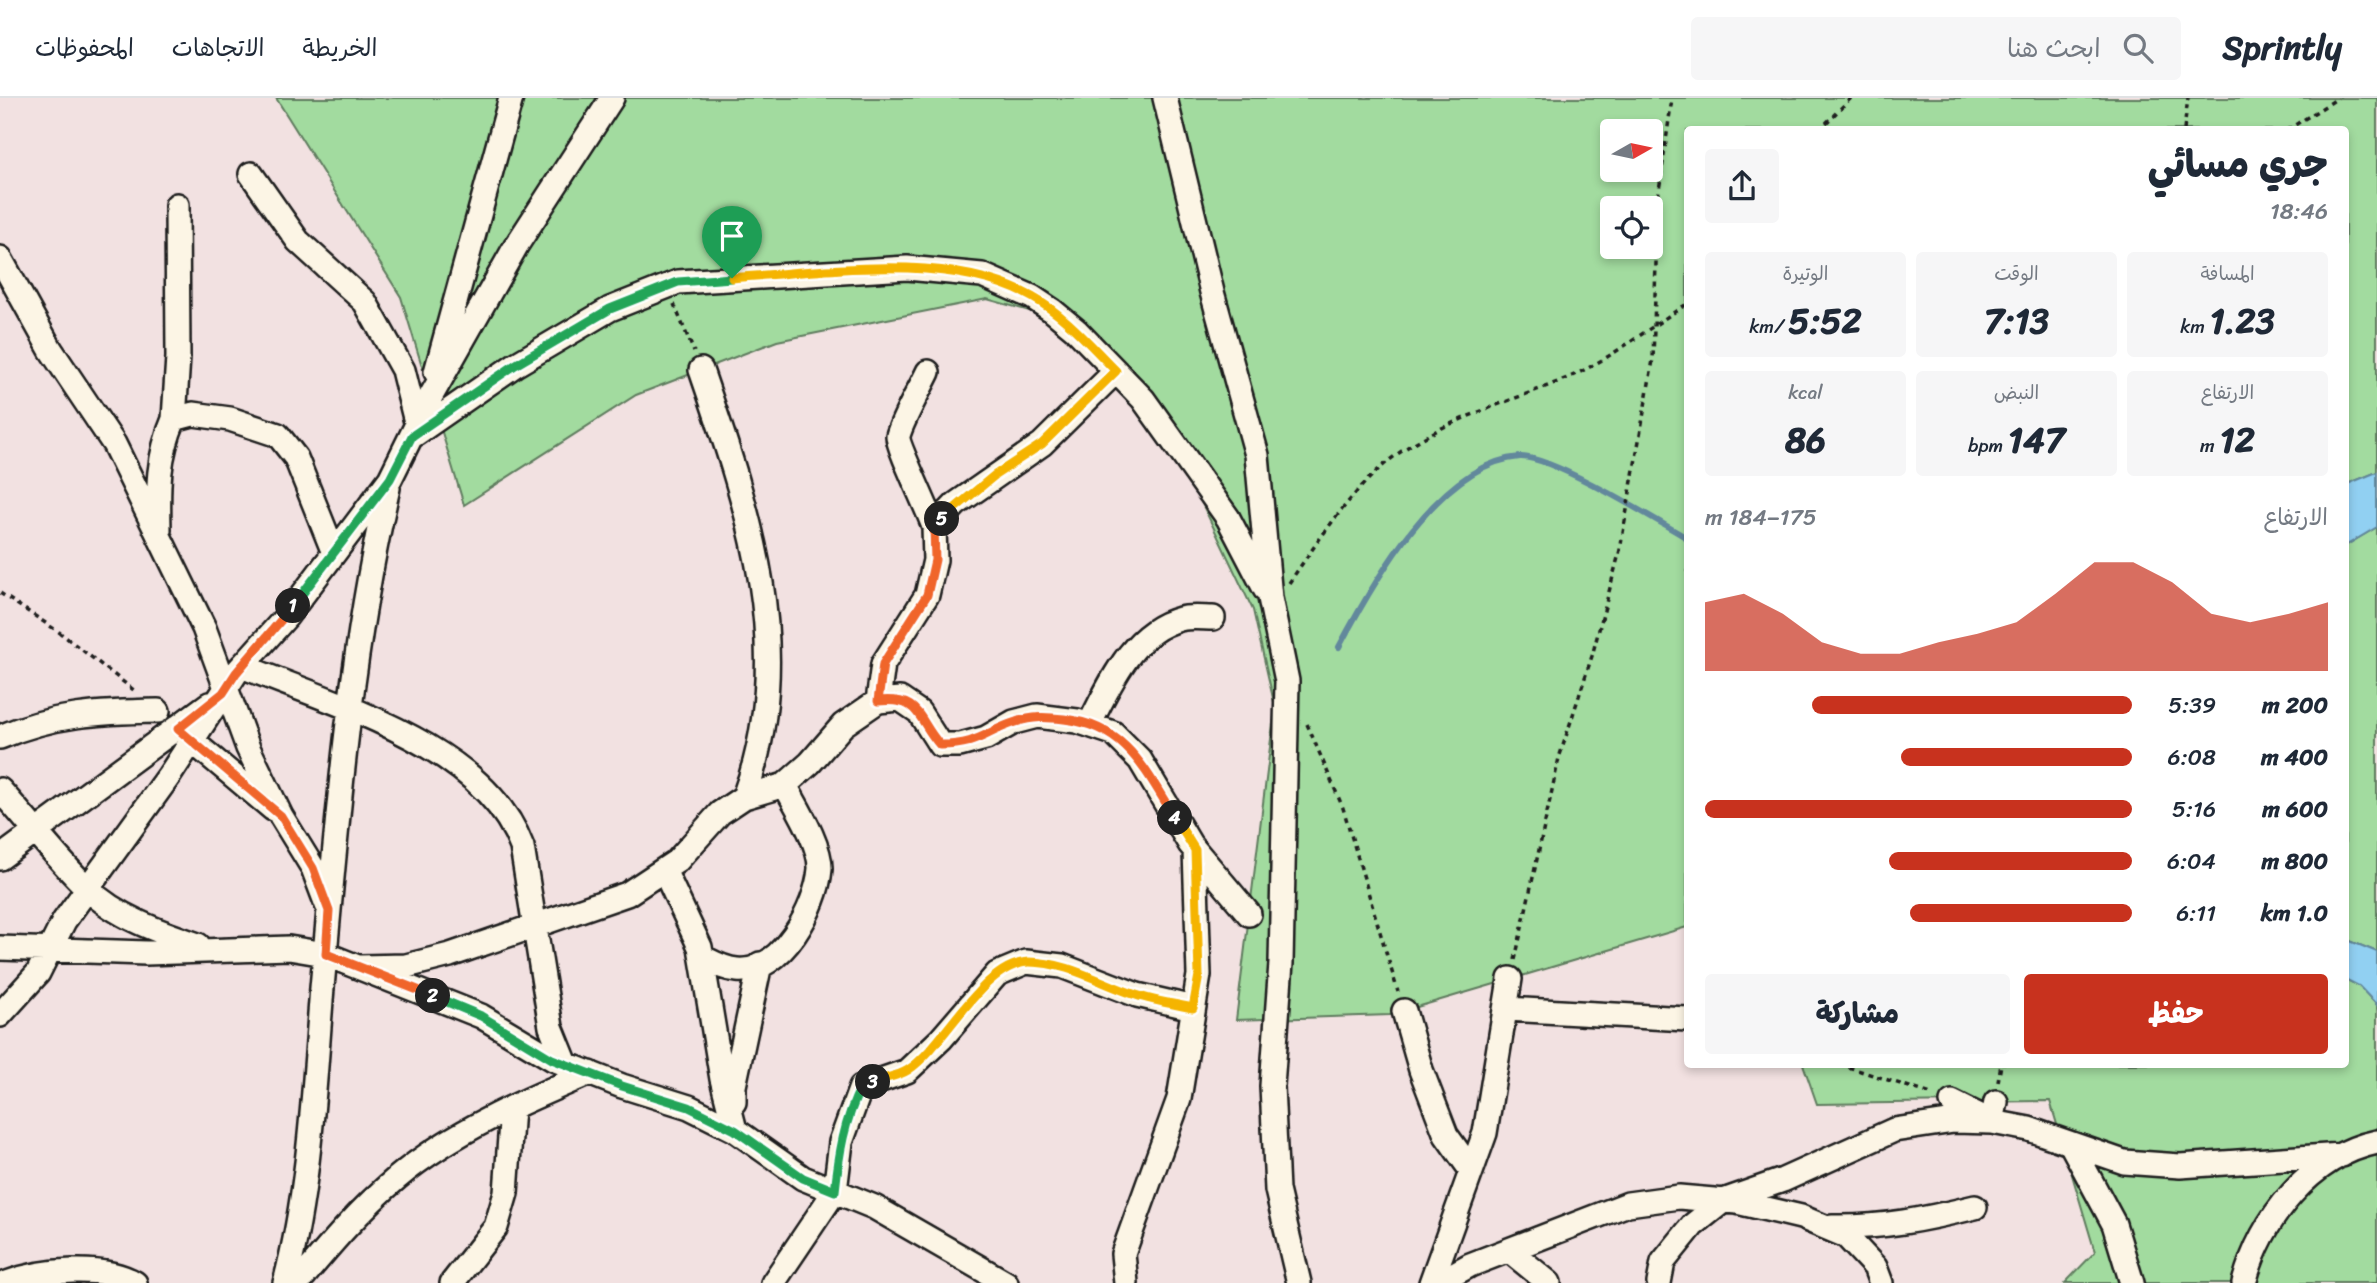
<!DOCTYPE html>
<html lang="ar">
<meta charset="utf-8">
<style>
body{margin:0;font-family:Sriracha,"Playpen Sans Arabic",sans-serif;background:#f6f6f7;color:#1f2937;direction:rtl;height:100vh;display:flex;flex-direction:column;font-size:26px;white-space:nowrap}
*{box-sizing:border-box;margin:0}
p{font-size:23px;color:#747a83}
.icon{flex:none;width:38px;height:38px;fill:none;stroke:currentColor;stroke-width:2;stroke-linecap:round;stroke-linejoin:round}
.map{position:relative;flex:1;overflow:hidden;direction:ltr}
.sheet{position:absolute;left:1684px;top:28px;width:665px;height:942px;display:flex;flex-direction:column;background:#fff;border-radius:7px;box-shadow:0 4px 10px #0003;direction:rtl}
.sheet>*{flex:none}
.needle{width:46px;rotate:81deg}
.buttons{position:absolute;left:1600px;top:21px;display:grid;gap:14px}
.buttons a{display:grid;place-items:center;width:63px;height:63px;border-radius:7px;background:#fff;box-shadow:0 4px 10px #0003;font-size:35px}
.pin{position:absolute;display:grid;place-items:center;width:60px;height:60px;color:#fff;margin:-72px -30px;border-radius:50% 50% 50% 0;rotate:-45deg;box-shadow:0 0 7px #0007}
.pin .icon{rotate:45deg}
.km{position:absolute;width:35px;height:35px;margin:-18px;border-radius:50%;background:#222;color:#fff;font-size:19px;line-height:35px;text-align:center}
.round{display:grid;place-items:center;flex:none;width:74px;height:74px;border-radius:7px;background:#f6f6f7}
.headline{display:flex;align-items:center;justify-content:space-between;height:119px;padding:0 21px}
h1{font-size:38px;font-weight:800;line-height:52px}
.figures{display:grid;grid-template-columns:repeat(3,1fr);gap:10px;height:119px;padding:7px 21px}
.figures div{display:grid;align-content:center;border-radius:7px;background:#f6f6f7;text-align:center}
.figures b{font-size:35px;font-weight:800}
.figures small{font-size:19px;font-weight:400}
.figures p{font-size:19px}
.chart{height:196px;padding:14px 21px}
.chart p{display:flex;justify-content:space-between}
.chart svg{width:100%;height:126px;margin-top:7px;fill:#c8321e;opacity:.7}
.primary-button{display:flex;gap:14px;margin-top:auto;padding:14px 21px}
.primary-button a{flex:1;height:80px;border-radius:7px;background:#c8321e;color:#fff;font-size:28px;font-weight:800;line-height:80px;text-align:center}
.primary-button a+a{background:#f6f6f7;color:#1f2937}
ul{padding:0 21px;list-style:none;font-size:23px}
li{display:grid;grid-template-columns:112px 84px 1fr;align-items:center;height:52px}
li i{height:18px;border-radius:9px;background:#c8321e}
header{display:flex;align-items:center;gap:42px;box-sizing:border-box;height:98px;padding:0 35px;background:#fff;border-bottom:2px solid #e0e1e3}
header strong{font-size:33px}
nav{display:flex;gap:38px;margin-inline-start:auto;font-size:24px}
.search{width:490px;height:63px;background:#f6f6f7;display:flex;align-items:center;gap:18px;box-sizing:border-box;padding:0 24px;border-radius:7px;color:#747a83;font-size:26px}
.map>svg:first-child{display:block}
</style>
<header>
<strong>Sprintly</strong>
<div class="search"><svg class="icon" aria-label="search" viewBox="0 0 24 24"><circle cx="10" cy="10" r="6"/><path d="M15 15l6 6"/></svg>ابحث هنا</div>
<nav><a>الخريطة</a><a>الاتجاهات</a><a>المحفوظات</a></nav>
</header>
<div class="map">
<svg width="2377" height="1185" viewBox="0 0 2377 1185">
<rect width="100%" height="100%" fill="#f2e1e1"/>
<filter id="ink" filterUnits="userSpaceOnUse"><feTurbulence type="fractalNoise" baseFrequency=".0143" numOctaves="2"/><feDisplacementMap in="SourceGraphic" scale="14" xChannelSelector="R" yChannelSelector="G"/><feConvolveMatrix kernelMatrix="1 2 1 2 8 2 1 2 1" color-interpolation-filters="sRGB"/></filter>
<g filter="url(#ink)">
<path fill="#a2db9f" stroke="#5f7c5e" stroke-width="2" fill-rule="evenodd" d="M276,0H2377V374L2345,387V32H1687V829L1390,917L1236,922L1275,609L1253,512L1174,347L1051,219L987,201L777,243L636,297L464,407L401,199ZM1612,33H1650V72H1612ZM1612,110H1650V149H1612Z
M2377,429V854L2345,841V448Z
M2345,881L2359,888L2377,907V1185H2065L2095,1154L2050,1003L1817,1006L1803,966H2345Z"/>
<path fill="#91d0f2" stroke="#62889c" stroke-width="2" d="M2377,374V429L2345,448V387Z
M2345,841L2377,854V907L2359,888L2345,881Z"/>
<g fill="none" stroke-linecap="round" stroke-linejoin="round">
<path stroke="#62889c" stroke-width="6" d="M1339,549C1373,485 1439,365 1520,359C1550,357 1656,422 1687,440"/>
<defs>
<path id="minor" d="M1165,0L1212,194L1257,357L1270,500L1287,583L1281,865L1272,988L1277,1092L1299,1185
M251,76L298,143L365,204L403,272L417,328
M0,160L51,252L114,346L204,530L248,650L281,718L313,770L327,807
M701,272C749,412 798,553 744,699
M436,274L511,0
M928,274C921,289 901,324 898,338C897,348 929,413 934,429
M174,321L178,259L177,107
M414,337L515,267L610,211L678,184L907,170L982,177L1032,199L1053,213L1076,232L1143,301L1228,420L1265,491
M159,432C158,390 157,361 174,321L193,316L230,321L278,337L296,360L334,455
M242,568C334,606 485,647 522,749L551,929L566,966
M878,603L883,566L927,497L935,462L934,429L956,406L1042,346L1116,273
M1089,627C1110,587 1131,534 1180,521C1190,518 1203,520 1213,520
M0,639C54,616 100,614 158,613
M192,643L273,711
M0,692C29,724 56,760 87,790C116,819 160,834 198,847
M0,760L209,606
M664,772L700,849L722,981L735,1032
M0,850L146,855L289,850L325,856L481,918L553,961L622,988L689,1009L735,1032L803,1080L874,1109L1006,1185
M702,859C714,865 724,871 737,872C782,876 817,808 820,771C821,747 796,708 785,687
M360,869L406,868L450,857L627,796L677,763L720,715L744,699L785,687L810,665L843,627L878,603L900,601L919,614L940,647H960L986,640L1014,624L1037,618L1077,623L1113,635L1140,662L1190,746L1249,816
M1506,911L1687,921
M1404,913L1421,972L1446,1037L1471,1072
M0,917L38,875L64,823L169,678L236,575L286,519L390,381L431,298L516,148L612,0
M734,1004V988L760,866
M1952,1004L1992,1024L1996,1004
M2071,1046L2114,1126L2132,1185
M1832,1129C1882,1130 1927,1121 1975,1109
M1510,1153L1549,1185
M7,1185C41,1172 104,1166 135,1185
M285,1185C310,1089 314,989 322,890C337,724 350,553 388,390
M298,1185C329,1148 360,1111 397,1080C453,1033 524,1003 590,975
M452,1185L496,1129L506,1095L512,1010
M773,1185L835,1093L841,1044L861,989L907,973L941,941L997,876L1026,864L1062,868L1137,897L1193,910
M1126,1185L1123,1156L1179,1001L1199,877L1195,752
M1431,1185L1485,1035L1510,881
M1438,1185L1470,1167L1628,1106L1679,1099L1737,1104L1801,1119L1846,1138L1875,1169L1881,1185
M1659,1185L1663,1164L1693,1127L1723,1103L1783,1082L1894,1032L1954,1023L1992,1024L2029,1031L2124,1064L2180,1068L2342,1057
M2244,1185C2261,1121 2310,1058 2377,1044"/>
</defs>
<use href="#minor" stroke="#1c1c1c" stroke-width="28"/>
<path stroke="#1c1c1c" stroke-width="3.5" stroke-dasharray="5 5" stroke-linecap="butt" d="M1819,32L1851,0
M2184,32L2188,0
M2287,32L2338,0
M674,206L694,254
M1289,485C1313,450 1346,401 1378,372C1431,323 1509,306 1574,277C1613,259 1650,229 1687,206
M0,495L59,534L135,593
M1307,626L1343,710L1398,894
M1515,862L1559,660L1592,558L1620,452L1653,262L1658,100L1672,0
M1839,966L1934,997
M1998,984L2001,966"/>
<use href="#minor" stroke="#fcf5e5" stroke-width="23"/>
</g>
</g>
<g fill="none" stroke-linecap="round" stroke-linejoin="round" filter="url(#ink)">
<defs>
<path id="split-1" d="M293,508L390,381L412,338L515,267L610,211L678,184L732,180"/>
<path id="split-2" d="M293,508L236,575L223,595L178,631L281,718L313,770L329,813L326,856L433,898"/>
<path id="split-3" d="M433,898L481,918L552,961L622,988L689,1009L735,1032L803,1080L835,1093C839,1056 844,1023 861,989L873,984"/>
<path id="split-4" d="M873,984C884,980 899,978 908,972C946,947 982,865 1029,864C1067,864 1100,885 1136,897C1154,903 1174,906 1193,910L1199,877L1195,752L1175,720"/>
<path id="split-5" d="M942,421L934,429L935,462L927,497L883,566L878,603C922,599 916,620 940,647C980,647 984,634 1016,624C1033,618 1047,619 1064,621C1127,628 1145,672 1175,720"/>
<path id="split-6" d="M732,180C824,173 949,153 1032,199C1065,217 1090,247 1116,273L1042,346L995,377L942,421"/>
</defs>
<use href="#split-1" stroke="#fff" stroke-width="14"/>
<use href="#split-2" stroke="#fff" stroke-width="14"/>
<use href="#split-3" stroke="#fff" stroke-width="14"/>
<use href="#split-4" stroke="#fff" stroke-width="14"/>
<use href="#split-5" stroke="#fff" stroke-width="14"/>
<use href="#split-6" stroke="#fff" stroke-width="14"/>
<use href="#split-1" stroke="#22a559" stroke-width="9"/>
<use href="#split-2" stroke="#f0652b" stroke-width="9"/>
<use href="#split-3" stroke="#22a559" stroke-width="9"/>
<use href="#split-4" stroke="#f5b400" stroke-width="9"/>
<use href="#split-5" stroke="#f0652b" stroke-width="9"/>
<use href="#split-6" stroke="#f5b400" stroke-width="9"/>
</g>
</svg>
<div class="buttons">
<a><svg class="needle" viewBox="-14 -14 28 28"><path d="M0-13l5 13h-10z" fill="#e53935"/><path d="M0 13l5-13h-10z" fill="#747a83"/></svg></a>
<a><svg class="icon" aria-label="locate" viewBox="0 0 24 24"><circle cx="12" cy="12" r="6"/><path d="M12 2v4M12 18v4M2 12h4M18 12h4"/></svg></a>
</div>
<div class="pin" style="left:732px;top:180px;background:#1e9e55"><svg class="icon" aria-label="arrive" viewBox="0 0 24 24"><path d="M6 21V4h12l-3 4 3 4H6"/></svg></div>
<b class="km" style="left:293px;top:508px">1</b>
<b class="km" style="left:433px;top:898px">2</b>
<b class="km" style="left:873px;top:984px">3</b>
<b class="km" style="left:1175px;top:720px">4</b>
<b class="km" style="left:942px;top:421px">5</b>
<section class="sheet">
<div class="headline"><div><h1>جري مسائي</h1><p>18:46</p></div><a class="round"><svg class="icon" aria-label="share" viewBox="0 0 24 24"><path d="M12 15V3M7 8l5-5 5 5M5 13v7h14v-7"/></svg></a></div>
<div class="figures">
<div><p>المسافة</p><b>1.23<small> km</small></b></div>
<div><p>الوقت</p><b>7:13</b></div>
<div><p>الوتيرة</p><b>5:52<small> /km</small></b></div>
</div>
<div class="figures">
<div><p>الارتفاع</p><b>12<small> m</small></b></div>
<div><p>النبض</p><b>147<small> bpm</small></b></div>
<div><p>kcal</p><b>86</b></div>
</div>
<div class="chart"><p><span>الارتفاع</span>175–184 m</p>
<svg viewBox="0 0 160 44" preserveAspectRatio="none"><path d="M0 44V20L10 17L20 24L30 34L40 38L50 38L60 34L70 31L80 27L90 17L100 6L110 6L120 13L130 24L140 27L150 24L160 20V44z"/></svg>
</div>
<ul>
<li><b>200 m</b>5:39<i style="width:75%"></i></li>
<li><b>400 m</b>6:08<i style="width:54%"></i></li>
<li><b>600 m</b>5:16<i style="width:100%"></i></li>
<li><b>800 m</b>6:04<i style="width:57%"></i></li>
<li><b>1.0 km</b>6:11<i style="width:52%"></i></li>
</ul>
<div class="primary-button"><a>حفظ</a><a>مشاركة</a></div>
</section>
</div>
